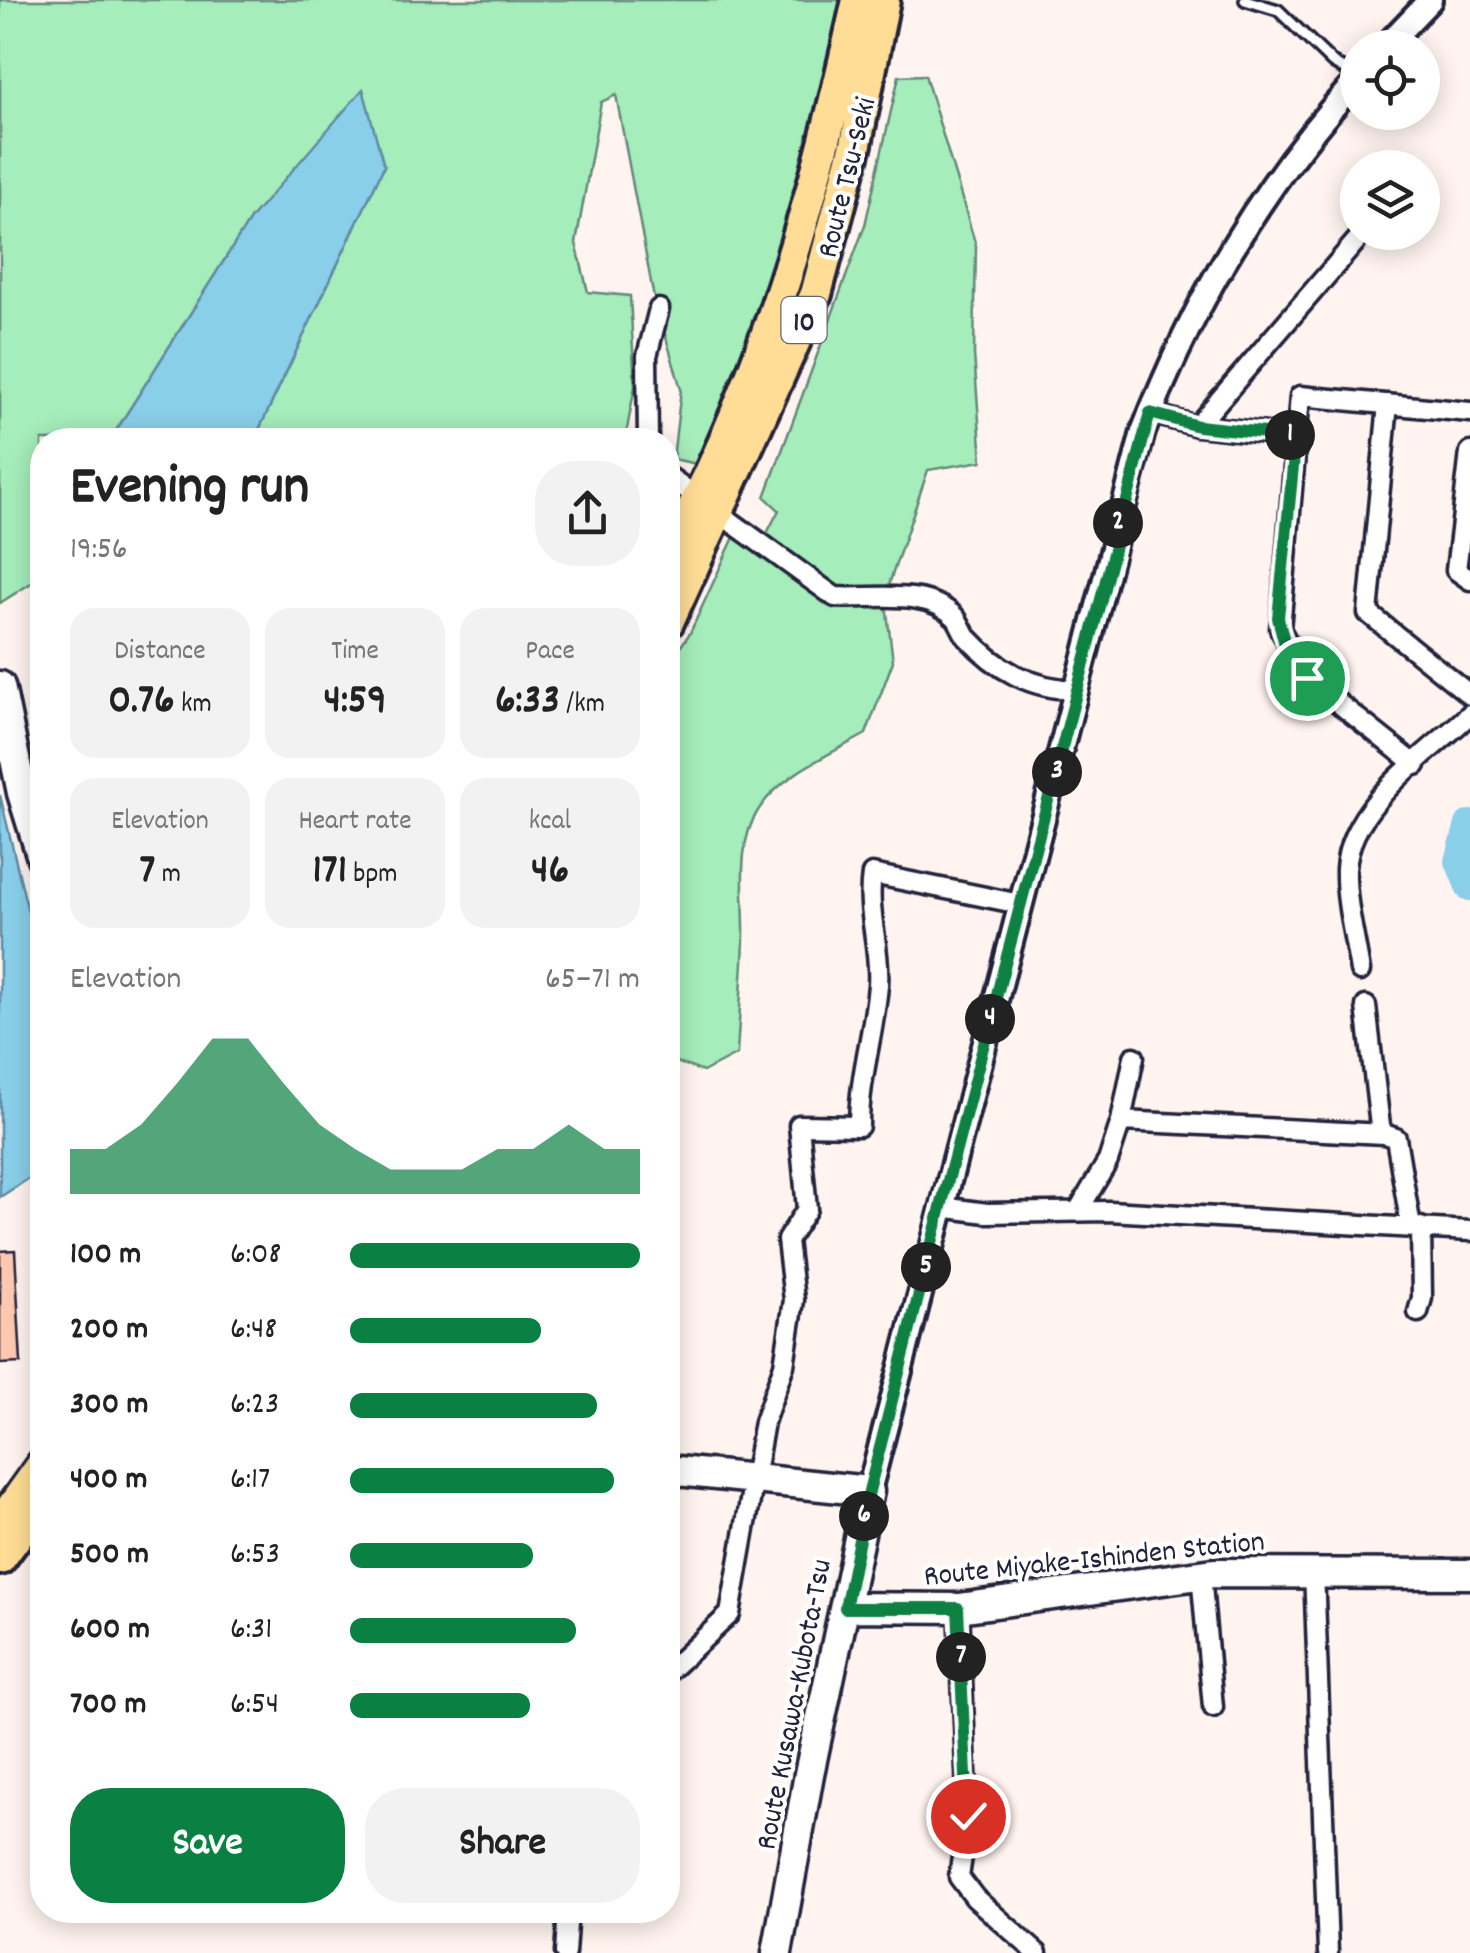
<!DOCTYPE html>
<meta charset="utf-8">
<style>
body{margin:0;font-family:Dekko,sans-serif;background:#f2f2f2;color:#222;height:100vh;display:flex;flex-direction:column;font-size:38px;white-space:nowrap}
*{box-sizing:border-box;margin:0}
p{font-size:32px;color:#767676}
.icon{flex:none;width:55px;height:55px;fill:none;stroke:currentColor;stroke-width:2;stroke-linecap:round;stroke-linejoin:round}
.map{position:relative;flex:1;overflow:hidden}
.panel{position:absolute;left:30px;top:428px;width:650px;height:1495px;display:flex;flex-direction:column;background:#fff;border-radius:40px;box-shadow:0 5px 25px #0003}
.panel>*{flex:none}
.fabs{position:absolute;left:1340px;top:30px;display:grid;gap:20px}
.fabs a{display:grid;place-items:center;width:100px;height:100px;border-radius:50%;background:#fff;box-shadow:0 5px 25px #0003;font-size:50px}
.pin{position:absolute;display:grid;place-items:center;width:85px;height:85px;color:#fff;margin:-42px;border:5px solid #fff;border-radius:50%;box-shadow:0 2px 10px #0007}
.km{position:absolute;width:50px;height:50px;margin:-25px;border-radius:50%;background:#222;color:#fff;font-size:28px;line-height:50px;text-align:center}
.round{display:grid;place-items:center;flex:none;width:105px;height:105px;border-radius:40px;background:#f2f2f2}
.head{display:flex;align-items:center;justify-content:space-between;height:170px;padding:0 40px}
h1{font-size:55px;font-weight:700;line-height:75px}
.figures{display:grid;grid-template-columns:repeat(3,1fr);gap:15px;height:170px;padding:10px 40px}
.figures div{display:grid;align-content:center;border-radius:25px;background:#f2f2f2;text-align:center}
.figures b{font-size:42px;font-weight:700}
.figures small{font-size:28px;font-weight:400}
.figures p{font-size:28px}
.chart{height:280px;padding:20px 40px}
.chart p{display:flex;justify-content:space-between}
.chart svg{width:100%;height:180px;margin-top:10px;fill:#0b8043;opacity:.7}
.button{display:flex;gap:20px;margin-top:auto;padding:20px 40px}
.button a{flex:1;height:115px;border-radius:40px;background:#0b8043;color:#fff;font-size:40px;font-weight:700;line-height:115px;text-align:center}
.button a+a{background:#f2f2f2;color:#222}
ul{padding:0 40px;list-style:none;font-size:32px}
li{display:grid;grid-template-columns:160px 120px 1fr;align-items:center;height:75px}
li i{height:25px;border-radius:12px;background:#0b8043}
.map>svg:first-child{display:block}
</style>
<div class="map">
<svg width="1470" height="1953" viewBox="0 0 1470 1953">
<rect width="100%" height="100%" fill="#fff4ef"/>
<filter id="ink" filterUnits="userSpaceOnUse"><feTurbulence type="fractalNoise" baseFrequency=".01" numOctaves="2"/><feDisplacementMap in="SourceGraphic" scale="20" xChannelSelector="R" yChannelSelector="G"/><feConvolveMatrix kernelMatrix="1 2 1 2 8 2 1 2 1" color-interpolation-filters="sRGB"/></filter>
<g filter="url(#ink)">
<path fill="#a5edba" stroke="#64887a" stroke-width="2.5" d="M0,0H841L829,67L766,312L697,464L673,459L681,389L653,293L616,95L601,102L576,243L588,292L630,296L635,386L625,440H254L384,166L251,218L110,440H42V576L0,603Z
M925,75L976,246L974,354L982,461L928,470L885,596L893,661L866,734C829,755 783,773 759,809C735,844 745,898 744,938C743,976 739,1015 737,1054L703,1072L668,1059V665L690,633L735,535L767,533L779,510L765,497L865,225L899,76Z"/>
<path fill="#89cfea" stroke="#608aa4" stroke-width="2.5" d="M363,89L384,166L254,440H110L251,218Z
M0,795L42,970V1170L0,1197Z"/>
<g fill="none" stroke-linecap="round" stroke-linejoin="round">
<path stroke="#89cfea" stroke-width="30" d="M1470,825L1460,861L1470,886"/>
</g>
<path fill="#fec9b0" stroke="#22223b" stroke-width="2.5" d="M15,1250L21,1363L0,1364V1251Z"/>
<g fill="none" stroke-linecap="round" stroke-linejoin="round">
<defs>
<path id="service" d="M1245,0L1278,10L1333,63L1355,76"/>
<path id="minor" d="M1388,404L1368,613L1470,695
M1150,413L1197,426L1296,436
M1197,426L1364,232
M648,440L647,356L659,309
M668,476L835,597C872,600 925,587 955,617C960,622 962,631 967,637C997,670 1030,688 1076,690
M1461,530L1470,452
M1470,531L1461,530L1456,570L1470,580
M1416,765L1307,678L1280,629L1300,396L1470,412
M1360,971C1355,938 1345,902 1346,869C1349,805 1427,755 1470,714
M1366,1006L1380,1126L1384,1134L1396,1138L1411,1227
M1121,1121L1134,1057
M941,1207L987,1213L1109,1211L1470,1231
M1078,1211L1108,1161L1121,1121L1384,1134
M1418,1312L1422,1298L1421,1227
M1314,1570L1328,1953
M1201,1574L1213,1707
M959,1608L968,1817L959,1877L975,1898L1037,1953
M668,1672L730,1614L764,1422L784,1365L794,1300L787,1240L807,1209L799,1125L859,1126C859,1077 874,1033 878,985C881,947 866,913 872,874L1020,904
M565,1953L568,1910"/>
<path id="tertiary" d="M1384,48L1430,0
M869,1491L1143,432C1193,303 1264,181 1358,79"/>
<path id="secondary" d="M0,686L22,793L42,858
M668,1470L869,1491L809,1774L777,1953
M845,1607L959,1608L1214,1573L1470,1574"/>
<path id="primary" d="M668,556C765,379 815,196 858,0
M668,622L816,294L856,144L884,0
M0,1524L42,1465
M0,1559L38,1507"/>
</defs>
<use href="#service" stroke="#22223b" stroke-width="16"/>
<use href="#minor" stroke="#22223b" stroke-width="25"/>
<use href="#tertiary" stroke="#22223b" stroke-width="30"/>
<use href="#secondary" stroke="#22223b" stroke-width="35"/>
<use href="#primary" stroke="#22223b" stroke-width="38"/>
<use href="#service" stroke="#fff" stroke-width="9"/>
<use href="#minor" stroke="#fff" stroke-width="18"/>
<use href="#tertiary" stroke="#fff" stroke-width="22"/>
<use href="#secondary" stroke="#fff" stroke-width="28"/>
<use href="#primary" stroke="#ffdd96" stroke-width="30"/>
</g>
</g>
<g fill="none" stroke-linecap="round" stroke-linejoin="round" filter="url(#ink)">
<defs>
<path id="route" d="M968,1816L958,1608H845L869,1491L941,1207L1150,413L1198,426L1296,436L1278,618L1284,641L1307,678"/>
</defs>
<use href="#route" stroke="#fff" stroke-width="20"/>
<use href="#route" stroke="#0b8043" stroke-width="12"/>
</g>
<g text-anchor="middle" stroke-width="8" stroke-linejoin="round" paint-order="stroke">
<rect fill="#fff" stroke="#646476" stroke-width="2.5" x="781.5" y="297" width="45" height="46" rx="8"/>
<g font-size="28" font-weight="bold" fill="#22223b">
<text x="804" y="330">10</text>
</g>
<g font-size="30" fill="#22223b" stroke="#fff">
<text transform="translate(845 177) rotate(-76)" y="10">Route Tsu-Seki</text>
<text transform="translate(1094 1557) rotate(-6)" y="10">Route Miyake-Ishinden Station</text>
<text transform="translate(792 1704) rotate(-79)" y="10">Route Kusawa-Kubota-Tsu</text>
</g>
</g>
</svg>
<div class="fabs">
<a><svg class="icon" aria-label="locate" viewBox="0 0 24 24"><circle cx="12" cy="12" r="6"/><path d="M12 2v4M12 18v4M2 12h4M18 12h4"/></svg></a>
<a><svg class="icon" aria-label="layers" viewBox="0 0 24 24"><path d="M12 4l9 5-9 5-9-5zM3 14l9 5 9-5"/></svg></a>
</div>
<div class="pin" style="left:1307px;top:678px;background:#1e9e55"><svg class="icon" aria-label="arrive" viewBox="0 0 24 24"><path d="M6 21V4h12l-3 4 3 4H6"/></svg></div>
<div class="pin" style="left:968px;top:1816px;background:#d93025"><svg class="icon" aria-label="check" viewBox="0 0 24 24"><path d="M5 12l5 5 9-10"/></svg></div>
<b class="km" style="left:1290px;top:435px">1</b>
<b class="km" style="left:1118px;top:523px">2</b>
<b class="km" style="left:1057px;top:772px">3</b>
<b class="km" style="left:990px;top:1019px">4</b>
<b class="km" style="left:926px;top:1267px">5</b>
<b class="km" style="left:864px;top:1516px">6</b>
<b class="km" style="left:961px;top:1657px">7</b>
<section class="panel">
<div class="head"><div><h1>Evening run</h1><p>19:56</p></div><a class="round"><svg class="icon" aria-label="share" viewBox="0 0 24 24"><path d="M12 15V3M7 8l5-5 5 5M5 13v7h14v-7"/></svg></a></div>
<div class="figures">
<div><p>Distance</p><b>0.76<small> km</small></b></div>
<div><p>Time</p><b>4:59</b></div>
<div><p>Pace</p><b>6:33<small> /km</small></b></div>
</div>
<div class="figures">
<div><p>Elevation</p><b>7<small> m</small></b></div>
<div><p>Heart rate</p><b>171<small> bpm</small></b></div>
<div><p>kcal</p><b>46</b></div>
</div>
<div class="chart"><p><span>Elevation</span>65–71 m</p>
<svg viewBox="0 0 160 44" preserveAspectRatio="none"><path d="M0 44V33L10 33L20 27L30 17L40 6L50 6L60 17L70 27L80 33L90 38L100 38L110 38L120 33L130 33L140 27L150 33L160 33V44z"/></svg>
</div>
<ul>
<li><b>100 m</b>6:08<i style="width:100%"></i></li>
<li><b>200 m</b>6:48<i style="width:66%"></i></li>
<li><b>300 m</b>6:23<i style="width:85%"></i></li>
<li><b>400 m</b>6:17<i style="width:91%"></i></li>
<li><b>500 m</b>6:53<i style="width:63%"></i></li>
<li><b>600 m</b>6:31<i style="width:78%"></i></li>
<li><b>700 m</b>6:54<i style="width:62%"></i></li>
</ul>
<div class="button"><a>Save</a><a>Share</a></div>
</section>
</div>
